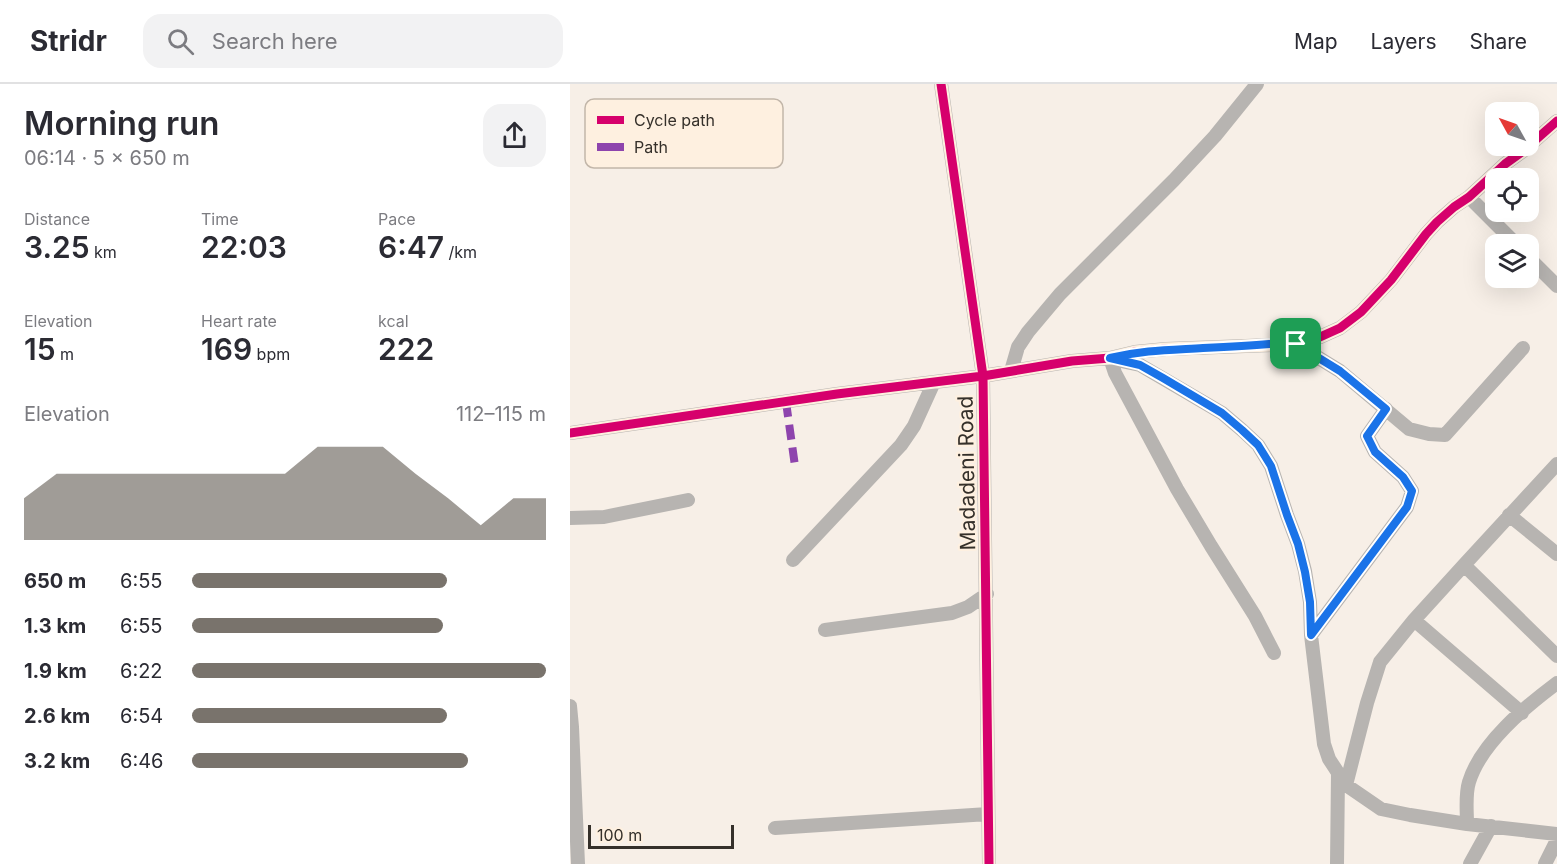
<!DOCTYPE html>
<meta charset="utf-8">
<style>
body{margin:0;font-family:Inter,sans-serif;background:#f2f2f3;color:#2b2b33;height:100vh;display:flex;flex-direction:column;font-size:22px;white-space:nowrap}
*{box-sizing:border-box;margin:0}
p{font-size:20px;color:#7c7c81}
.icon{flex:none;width:33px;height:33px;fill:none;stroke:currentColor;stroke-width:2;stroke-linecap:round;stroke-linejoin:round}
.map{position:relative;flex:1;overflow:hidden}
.sheet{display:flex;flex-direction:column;background:#fff;width:570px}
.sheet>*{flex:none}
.needle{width:39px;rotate:310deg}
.controls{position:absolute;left:915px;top:18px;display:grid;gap:12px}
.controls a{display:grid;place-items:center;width:54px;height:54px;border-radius:12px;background:#fff;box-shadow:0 6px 24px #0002;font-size:30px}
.scale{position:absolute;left:18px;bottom:15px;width:146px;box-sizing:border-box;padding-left:6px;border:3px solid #35302a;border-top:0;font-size:16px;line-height:21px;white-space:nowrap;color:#35302a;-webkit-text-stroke:4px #fef0e0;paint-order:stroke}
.pin{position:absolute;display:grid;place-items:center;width:51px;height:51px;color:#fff;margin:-26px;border-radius:12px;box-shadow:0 3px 9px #0006}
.round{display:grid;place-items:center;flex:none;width:63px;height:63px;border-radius:18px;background:#f2f2f3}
.headline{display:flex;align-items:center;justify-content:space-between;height:102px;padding:0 24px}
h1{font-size:33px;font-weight:600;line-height:45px}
.figures{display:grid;grid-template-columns:repeat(3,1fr);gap:9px;height:102px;padding:6px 24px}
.figures div{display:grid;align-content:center}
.figures b{font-size:30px;font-weight:600}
.figures small{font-size:16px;font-weight:400}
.figures p{font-size:16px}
.chart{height:168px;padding:12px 24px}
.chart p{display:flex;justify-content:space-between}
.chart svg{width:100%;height:108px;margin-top:6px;fill:#79736c;opacity:.7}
ul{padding:0 24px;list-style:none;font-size:20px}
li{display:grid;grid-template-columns:96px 72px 1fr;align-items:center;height:45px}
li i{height:15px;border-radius:8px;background:#79736c}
header{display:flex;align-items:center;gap:36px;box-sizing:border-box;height:84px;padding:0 30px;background:#fff;border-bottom:2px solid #e1e1e2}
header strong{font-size:28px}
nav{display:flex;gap:33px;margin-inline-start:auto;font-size:21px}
.search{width:420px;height:54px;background:#f2f2f3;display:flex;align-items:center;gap:15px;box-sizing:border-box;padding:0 21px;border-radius:18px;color:#7c7c81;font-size:22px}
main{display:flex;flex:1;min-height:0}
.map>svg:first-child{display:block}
</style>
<header>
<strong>Stridr</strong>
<div class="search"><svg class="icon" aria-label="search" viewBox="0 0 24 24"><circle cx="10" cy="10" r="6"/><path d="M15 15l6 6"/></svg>Search here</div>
<nav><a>Map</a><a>Layers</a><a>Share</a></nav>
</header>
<main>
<section class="sheet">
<div class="headline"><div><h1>Morning run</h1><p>06:14 · 5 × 650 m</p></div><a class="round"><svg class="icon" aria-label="share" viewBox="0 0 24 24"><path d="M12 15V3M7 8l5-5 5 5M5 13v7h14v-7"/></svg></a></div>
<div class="figures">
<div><p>Distance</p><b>3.25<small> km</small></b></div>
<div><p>Time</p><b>22:03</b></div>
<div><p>Pace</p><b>6:47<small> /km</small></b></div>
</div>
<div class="figures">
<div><p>Elevation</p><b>15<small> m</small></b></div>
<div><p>Heart rate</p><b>169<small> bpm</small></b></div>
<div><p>kcal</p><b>222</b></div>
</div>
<div class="chart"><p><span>Elevation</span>112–115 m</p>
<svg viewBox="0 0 160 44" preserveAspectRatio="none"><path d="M0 44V27L10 17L20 17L30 17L40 17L50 17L60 17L70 17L80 17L90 6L100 6L110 6L120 17L130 27L140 38L150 27L160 27V44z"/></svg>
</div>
<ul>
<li><b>650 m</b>6:55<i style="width:72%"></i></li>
<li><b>1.3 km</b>6:55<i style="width:71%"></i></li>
<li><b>1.9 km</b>6:22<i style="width:100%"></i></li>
<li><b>2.6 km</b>6:54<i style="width:72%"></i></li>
<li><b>3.2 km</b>6:46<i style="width:78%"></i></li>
</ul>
</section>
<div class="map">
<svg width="987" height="780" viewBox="0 0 987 780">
<rect width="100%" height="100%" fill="#f7efe7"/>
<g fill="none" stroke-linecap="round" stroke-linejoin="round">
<path stroke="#b7b4b1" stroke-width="14" d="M371,0L413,292L419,780
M899,113L946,160
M958,173L987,202
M726,260L770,287L839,345L859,350L875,351L953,264
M540,274L545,289L607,405L641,462L685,532L704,569
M542,275L570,281L652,329L672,346L688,361L701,382L717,431L728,460L735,487L740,518L741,551L754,660L759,675L776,701L811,725L840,731L897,740L987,750
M441,287L448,263L458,248L490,210L604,96L645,52L687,0
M0,349L267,310L413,292L502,277L540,274L565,268L596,265L726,260L750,253L770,244L791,228L821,196L856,150L867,138L884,123L899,113L935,80L953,67L987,37
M939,431L987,470
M0,434L34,433L118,416
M223,476L331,361L344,342L364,298
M894,481L987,572
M844,536L952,629
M255,546L382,529L398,523L417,510
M741,551L837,423L842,407L833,393L805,368L797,352L816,325
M0,622L2,643L8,780
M776,701L797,619L810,578L844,536L894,481L987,380
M897,740C897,726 895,711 899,698C911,659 955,623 987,599
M205,744L418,730
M767,780L768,690
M900,780L921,742
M975,780L987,756"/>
<path stroke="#8e44ad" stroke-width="8" stroke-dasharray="15 8" stroke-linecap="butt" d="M216,318L225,382"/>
<defs>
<path id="cycleway" d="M371,0L413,292L419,780
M0,349L267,310L413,292L502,277L540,274L565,268L596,265L726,260L750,253L770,244L791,228L821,196L856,150L867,138L884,123L899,113L935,80L953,67L987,37"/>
</defs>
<use href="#cycleway" stroke="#fef0e0" stroke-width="13"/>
<use href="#cycleway" stroke="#d6006c" stroke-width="9"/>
</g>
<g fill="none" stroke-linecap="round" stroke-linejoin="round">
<defs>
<path id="route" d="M699,260H726L770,287L816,325L797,352L805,368L833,393L842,407L837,423L741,551L740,518L735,488L728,460L717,431L701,382L688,361L672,346L652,329L593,294L570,281L540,274C573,266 599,266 633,264C655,263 677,262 699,260Z"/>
</defs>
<use href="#route" stroke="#fff" stroke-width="12"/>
<use href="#route" stroke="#1a73e8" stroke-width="8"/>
</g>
<g text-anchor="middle" stroke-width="4.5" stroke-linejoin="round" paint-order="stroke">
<g font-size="21" fill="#35302a" stroke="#fef0e0">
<text transform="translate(397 389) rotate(-91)" y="7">Madadeni Road</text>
</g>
</g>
<rect x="15" y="15" width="198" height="69" rx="9" fill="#fef0e0" stroke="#c2b6a9" stroke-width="1.5"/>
<rect x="27" y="32" width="27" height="8" fill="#d6006c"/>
<rect x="27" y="59" width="27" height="8" fill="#8e44ad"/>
<g font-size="16" fill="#35302a">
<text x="64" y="42">Cycle path</text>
<text x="64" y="69">Path</text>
</g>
</svg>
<div class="controls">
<a><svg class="needle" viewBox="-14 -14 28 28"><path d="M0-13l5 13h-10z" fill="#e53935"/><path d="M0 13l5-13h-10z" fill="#7c7c81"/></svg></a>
<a><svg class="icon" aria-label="locate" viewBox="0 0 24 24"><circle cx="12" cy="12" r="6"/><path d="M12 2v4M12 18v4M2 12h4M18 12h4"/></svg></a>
<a><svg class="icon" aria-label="layers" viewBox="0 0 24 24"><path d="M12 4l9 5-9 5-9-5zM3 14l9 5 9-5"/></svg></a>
</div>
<div class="scale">100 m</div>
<div class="pin" style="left:726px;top:260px;background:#1e9e55"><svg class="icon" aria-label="arrive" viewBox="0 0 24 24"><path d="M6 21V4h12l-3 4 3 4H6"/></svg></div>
</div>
</main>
